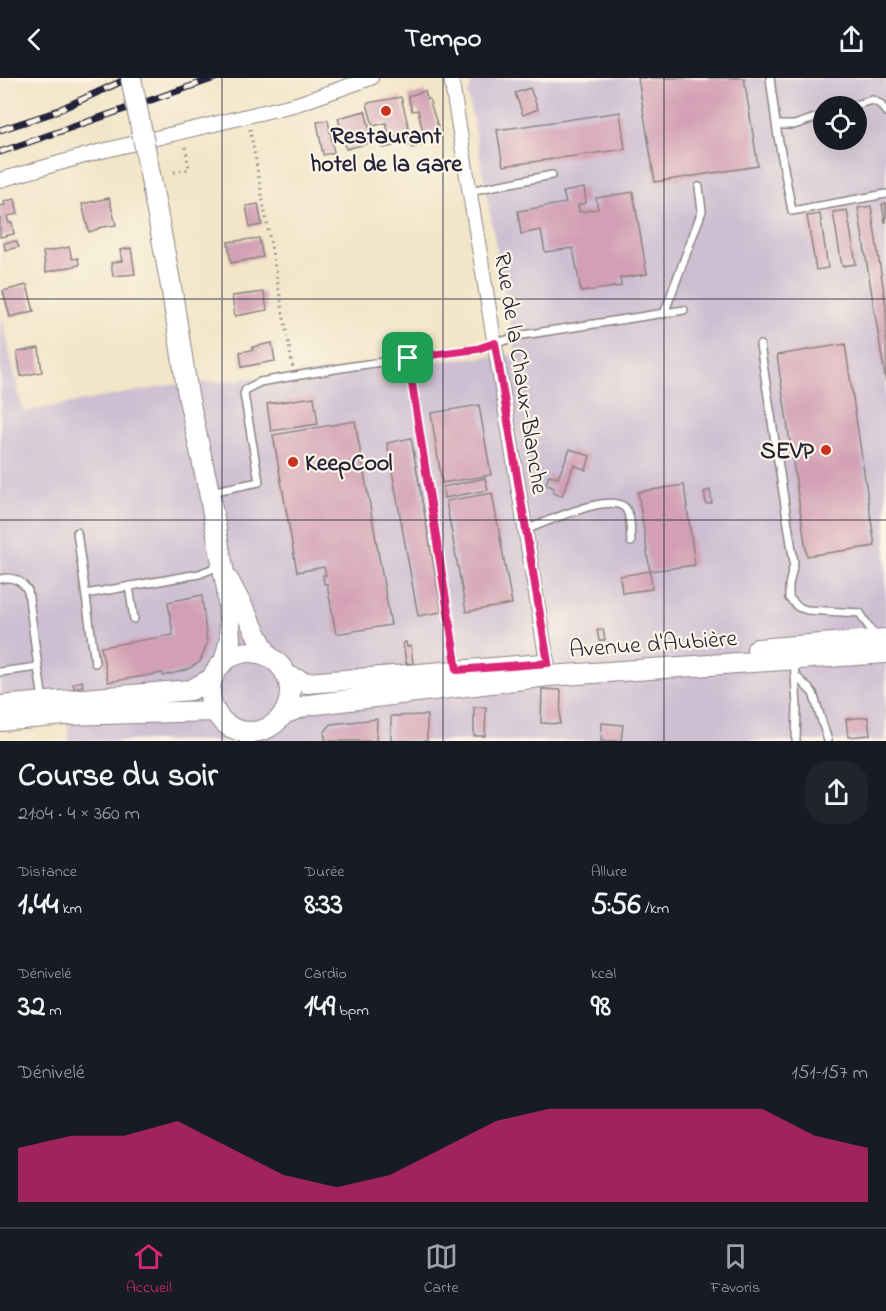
<!DOCTYPE html>
<html lang="fr">
<meta charset="utf-8">
<style>
body{margin:0;font-family:"Indie Flower",sans-serif;background:#20242c;color:#f1f3f6;height:100vh;display:flex;flex-direction:column;font-size:22px;white-space:nowrap}
*{box-sizing:border-box;margin:0}
p{font-size:20px;color:#9ea1a6}
.icon{flex:none;width:33px;height:33px;fill:none;stroke:currentColor;stroke-width:2;stroke-linecap:round;stroke-linejoin:round}
.map{position:relative;height:663px;overflow:hidden}
.panel{display:flex;flex-direction:column;background:#171b24;flex:1}
.panel>*{flex:none}
.controls{position:absolute;left:813px;top:18px;display:grid;gap:12px}
.controls a{display:grid;place-items:center;width:54px;height:54px;border-radius:50%;background:#171b24;box-shadow:0 6px 24px #0002;font-size:30px}
.pin{position:absolute;display:grid;place-items:center;width:51px;height:51px;color:#fff;margin:-26px;border-radius:12px;box-shadow:0 3px 9px #0006}
.round{display:grid;place-items:center;flex:none;width:63px;height:63px;border-radius:24px;background:#20242c}
.head{display:flex;align-items:center;justify-content:space-between;height:102px;padding:0 18px}
h1{font-size:33px;font-weight:800;line-height:45px}
.metrics{display:grid;grid-template-columns:repeat(3,1fr);gap:9px;height:102px;padding:6px 18px}
.metrics div{display:grid;align-content:center}
.metrics b{font-size:30px;font-weight:800}
.metrics small{font-size:16px;font-weight:400}
.metrics p{font-size:16px}
.chart{height:168px;padding:12px 18px}
.chart p{display:flex;justify-content:space-between}
.chart svg{width:100%;height:108px;margin-top:6px;fill:#db2777;opacity:.7}
header{display:flex;justify-content:space-between;align-items:center;height:78px;padding:0 18px;background:#171b24;font-size:27px;font-weight:800}
.tab-bar{display:flex;justify-content:space-around;align-items:center;height:84px;border-top:2px solid #363941;background:#171b24;font-size:16px;color:#9ea1a6}
.tab-bar a{display:grid;justify-items:center;gap:3px}
.tab-bar .selected{color:#db2777}
.map>svg:first-child{display:block}
</style>
<header><svg class="icon" aria-label="back" viewBox="0 0 24 24"><path d="M15 5l-7 7 7 7"/></svg>Tempo<svg class="icon" aria-label="share" viewBox="0 0 24 24"><path d="M12 15V3M7 8l5-5 5 5M5 13v7h14v-7"/></svg></header>
<div class="map">
<svg width="886" height="663" viewBox="0 0 886 663">
<rect width="100%" height="100%" fill="#fcf5e5"/>
<filter id="ink" filterUnits="userSpaceOnUse"><feTurbulence type="fractalNoise" baseFrequency=".0167" numOctaves="2"/><feDisplacementMap in="SourceGraphic" scale="12" xChannelSelector="R" yChannelSelector="G"/><feConvolveMatrix kernelMatrix="1 2 1 2 8 2 1 2 1" color-interpolation-filters="sRGB"/></filter>
<filter id="wash" filterUnits="userSpaceOnUse"><feTurbulence type="fractalNoise" baseFrequency=".008" numOctaves="4" result="noise"/><feDisplacementMap in="SourceGraphic" scale="24" xChannelSelector="R" yChannelSelector="G"/><feGaussianBlur stdDeviation="1.35" result="paint"/><feColorMatrix in="noise" values="0 0 0 0 0 0 0 0 0 0 0 0 0 0 0 0 0 1.4 0 .05"/><feComposite in="paint" operator="in"/></filter>
<g filter="url(#wash)">
<rect width="100%" height="100%" fill="#f2e5c8"/>
<path fill="#cdbed2" fill-rule="evenodd" d="M474,0H886V663H69L66,613L0,620V231L23,334L171,307L226,303L516,276L468,16ZM824,28H856V62H824Z"/>
<g id="blocks">
<path fill="#d29fb4" d="M638,0H744L758,88L655,104Z
M530,10L538,31L523,37L515,15Z
M425,13L427,21H429L438,49L435,50L436,55L424,58L418,32L412,33L408,18Z
M401,19L410,55L390,60L386,45L373,48L367,25Z
M365,33L373,64L346,71L338,40Z
M620,34L625,71L503,88L497,52Z
M328,42L334,75L323,77L317,44Z
M421,56L424,66L412,70L411,66L406,67L404,60Z
M391,62L393,68L383,70L382,64Z
M584,110L586,125L578,127L579,134L598,131L596,120L633,114L647,196L620,200L621,208L581,214L573,170L545,174L541,152L521,156L518,133L566,125L563,114Z
M109,120L116,147L98,150V151L89,154L82,126Z
M15,121L18,136L7,138L9,145H12L14,156L0,159V128L5,127L4,123Z
M886,125V144H885L882,126Z
M258,126L262,147L250,149L246,128Z
M871,128L886,229V305L858,130Z
M847,132L856,186L842,188L833,134Z
M820,136L828,190L816,192L807,138Z
M259,160L263,179L231,185L228,164Z
M16,163L19,169L5,172L4,165Z
M69,169L72,181L78,180L79,187L46,194L43,174Z
M131,170L135,196L113,198L111,185L122,183L120,172Z
M27,207L34,233L10,239L3,213Z
M264,214L267,232L235,238L232,218Z
M272,265L275,283L242,289L240,274L253,272L252,269Z
M845,266L875,468L807,478L777,277Z
M39,270L42,294L21,298L17,274Z
M314,319L318,346L271,353L267,326Z
M479,327L491,397L442,405L431,335Z
M355,343L391,547L336,556L327,506H324L323,497H326L324,489L297,494L273,357Z
M411,360L442,534L418,538L387,365Z
M570,371L590,378L586,392L574,387L562,418L553,415L554,410L546,406L549,397L558,400Z
M485,400L488,412L444,420L443,409Z
M684,407L695,487L650,493L638,414Z
M710,412L712,425L706,426L704,414Z
M492,415L512,526L466,534L446,423Z
M650,493L652,511L622,515L620,498Z
M202,517L207,566L200,584L186,592L163,598V595L108,604L101,569L173,557L168,524Z
M603,551L605,562L599,563L597,552Z
M406,564L407,569L411,568L413,586L406,585L403,565Z
M82,603L83,608L74,610L73,605Z
M542,611L561,612L560,646L541,645Z
M474,629H486L485,658H474Z
M427,637V663H391V638Z
M868,639L870,657L848,659L846,641Z
M377,641L376,663H326L324,655L331,646Z
M602,645L623,647L621,663H601Z"/>
</g>
</g>
<g filter="url(#ink)">
<use href="#blocks" fill-opacity="0" stroke="#8a8482" stroke-width="1.5"/>
<g fill="none" stroke-linecap="round" stroke-linejoin="round">
<defs>
<path id="lane" d="M770,0L777,53L792,133L886,116
M852,28L872,22L880,26L886,34
M776,47H794L824,37
M469,113L552,97
M664,236L702,133L699,109
M760,267L794,485L789,507V520L798,529L807,532L860,535L871,552L870,561
M408,280L457,590
M210,414L259,404L244,316L246,311L260,304L353,288L477,271L523,257L684,232
M525,452C543,446 612,412 626,431C632,440 630,454 631,464
M77,454L95,585
M0,501C13,498 21,502 28,513L38,589L0,594
M129,508L134,541
M86,516L199,496L214,490H222
M794,582L797,629L796,663
M38,589L43,622
M795,597L813,615L828,663"/>
<path id="street" d="M451,0L549,596
M0,102L98,74L297,26L371,0
M247,663V654"/>
<path id="secondary" d="M147,80L172,214L188,317L209,414L227,511L230,562L224,584
M229,503L268,578
M757,571L886,561
M210 614a40 40 0 1 1 80 0a40 40 0 1 1-80 0Z
M286,597L307,605L542,586
M0,628L191,612L213,600
M284,636L308,627L549,598L886,575
M0,643L65,637L215,633"/>
</defs>
<use href="#lane" stroke="#8a8482" stroke-width="10"/>
<use href="#street" stroke="#8a8482" stroke-width="16"/>
<use href="#secondary" stroke="#8a8482" stroke-width="22"/>
<path stroke="#8a8482" stroke-width="3" stroke-dasharray="1.5 4.5" stroke-linecap="butt" d="M250,51L293,290
M174,94L189,91L185,66"/>
<use href="#lane" stroke="#fff" stroke-width="7"/>
<use href="#street" stroke="#fff" stroke-width="14"/>
<use href="#secondary" stroke="#fff" stroke-width="20"/>
<defs>
<path id="rail" d="M0,52L52,35L129,0
M0,74L215,0"/>
</defs>
<use href="#rail" stroke="#22223b" stroke-width="7"/>
<use href="#rail" stroke="#fcf5e5" stroke-width="4.5" stroke-dasharray="14" stroke-linecap="butt"/>
<defs>
<path id="secondary-bridge" d="M131,0L147,80"/>
</defs>
<use href="#secondary-bridge" stroke="#8a8482" stroke-width="22" stroke-linecap="butt"/>
<use href="#secondary-bridge" stroke="#fff" stroke-width="20"/>
</g>
</g>
<g fill="none" stroke-linecap="round" stroke-linejoin="round" filter="url(#ink)">
<defs>
<path id="route" d="M495,265L548,585L457,592L408,280L477,271Z"/>
</defs>
<use href="#route" stroke="#fff" stroke-width="12"/>
<use href="#route" stroke="#db2777" stroke-width="8"/>
</g>
<path fill="none" stroke="#22223b" stroke-width="1.5" stroke-opacity="0.55" d="M222,0V663M443,0V663M664,0V663M0,221H886M0,442H886"/>
<g fill="#c8321e" stroke="#fcf5e5" stroke-width="2">
<circle cx="386" cy="33" r="6"/>
<circle cx="826" cy="372" r="6"/>
<circle cx="293" cy="384" r="6"/>
</g>
<g text-anchor="middle" stroke-width="4.5" stroke-linejoin="round" paint-order="stroke">
<g font-size="24" font-weight="bold" fill="#22223b" stroke="#fcf5e5">
<text x="386" y="65">Restaurant<tspan x="386" dy="28">hotel de la Gare</tspan></text>
<text x="814" y="380" text-anchor="end">SEVP</text>
<text x="305" y="392" text-anchor="start">KeepCool</text>
</g>
<g font-size="24" fill="#22223b" stroke="#fcf5e5">
<text transform="translate(522 295) rotate(81)" y="8">Rue de la Chaux-Blanche</text>
<text transform="translate(653 565) rotate(-4)" y="8">Avenue d'Aubière</text>
</g>
</g>
</svg>
<div class="controls">
<a><svg class="icon" aria-label="locate" viewBox="0 0 24 24"><circle cx="12" cy="12" r="6"/><path d="M12 2v4M12 18v4M2 12h4M18 12h4"/></svg></a>
</div>
<div class="pin" style="left:408px;top:280px;background:#1e9e55"><svg class="icon" aria-label="arrive" viewBox="0 0 24 24"><path d="M6 21V4h12l-3 4 3 4H6"/></svg></div>
</div>
<section class="panel">
<div class="head"><div><h1>Course du soir</h1><p>21:04 · 4 × 360 m</p></div><a class="round"><svg class="icon" aria-label="share" viewBox="0 0 24 24"><path d="M12 15V3M7 8l5-5 5 5M5 13v7h14v-7"/></svg></a></div>
<div class="metrics">
<div><p>Distance</p><b>1.44<small> km</small></b></div>
<div><p>Durée</p><b>8:33</b></div>
<div><p>Allure</p><b>5:56<small> /km</small></b></div>
</div>
<div class="metrics">
<div><p>Dénivelé</p><b>32<small> m</small></b></div>
<div><p>Cardio</p><b>149<small> bpm</small></b></div>
<div><p>kcal</p><b>98</b></div>
</div>
<div class="chart"><p><span>Dénivelé</span>151–157 m</p>
<svg viewBox="0 0 160 44" preserveAspectRatio="none"><path d="M0 44V22L10 17L20 17L30 11L40 22L50 33L60 38L70 33L80 22L90 11L100 6L110 6L120 6L130 6L140 6L150 17L160 22V44z"/></svg>
</div>
</section>
<nav class="tab-bar">
<a class="selected"><svg class="icon" aria-label="home" viewBox="0 0 24 24"><path d="M3 11l9-7 9 7M6 9v11h12V9"/></svg>Accueil</a>
<a><svg class="icon" aria-label="map" viewBox="0 0 24 24"><path d="M3 6l6-2 6 2 6-2v14l-6 2-6-2-6 2zM9 4v14M15 6v14"/></svg>Carte</a>
<a><svg class="icon" aria-label="saved" viewBox="0 0 24 24"><path d="M7 4h10v16l-5-4-5 4z"/></svg>Favoris</a>
</nav>
